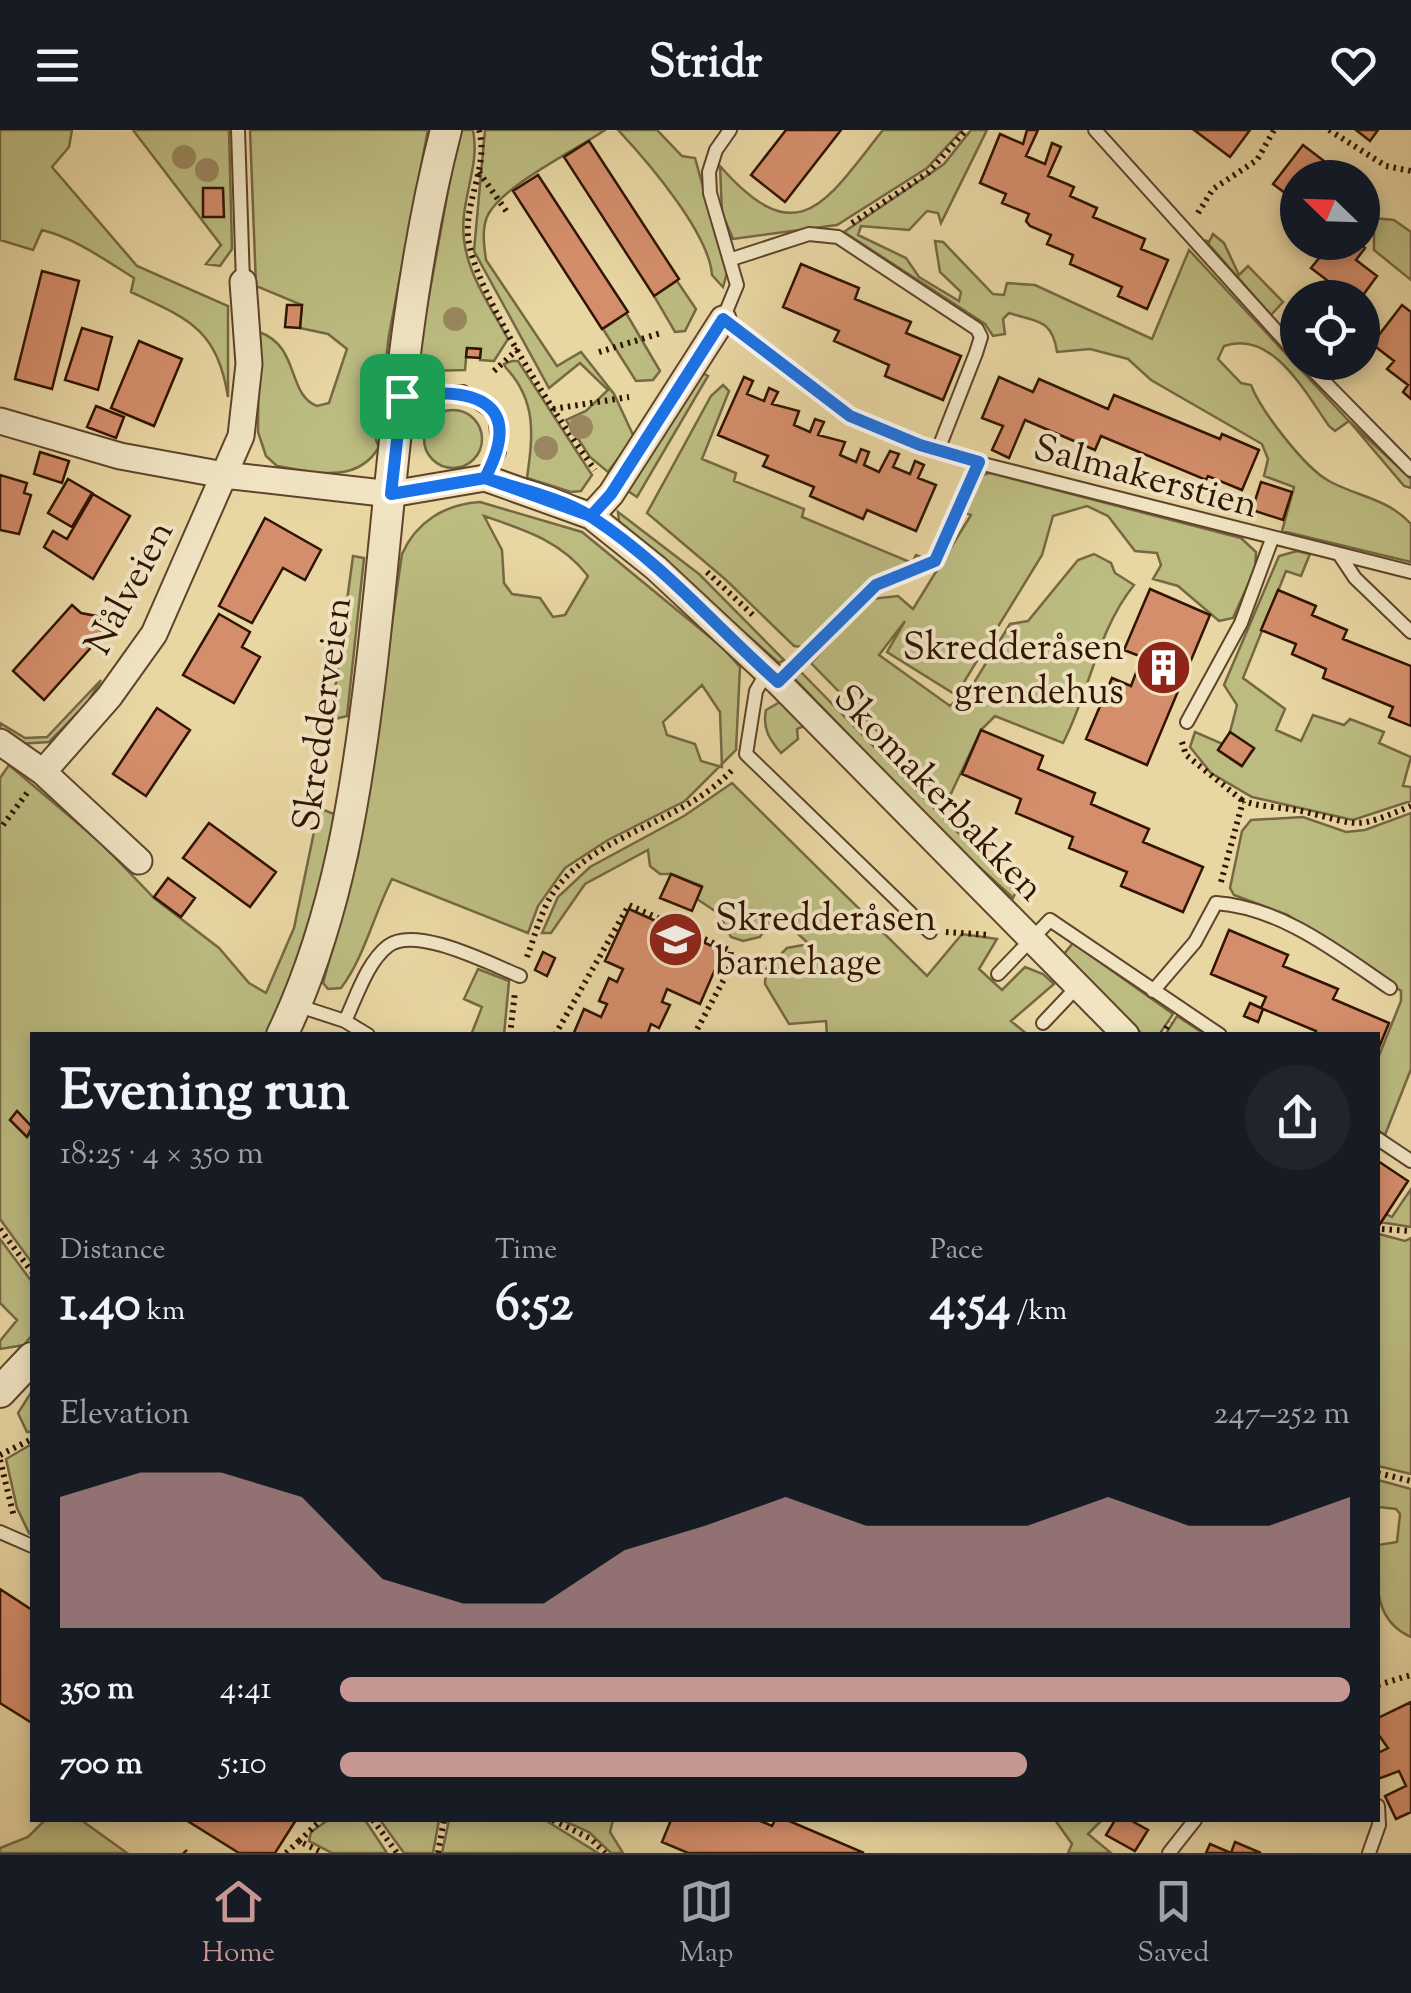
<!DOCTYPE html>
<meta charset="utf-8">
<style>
body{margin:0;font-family:"Sorts Mill Goudy",serif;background:#20242c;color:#f1f3f6;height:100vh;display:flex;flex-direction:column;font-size:38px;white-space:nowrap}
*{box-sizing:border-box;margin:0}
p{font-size:32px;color:#9ea1a6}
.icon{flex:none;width:55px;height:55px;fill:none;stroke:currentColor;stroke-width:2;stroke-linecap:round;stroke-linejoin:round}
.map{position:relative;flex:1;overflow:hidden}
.sheet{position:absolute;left:30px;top:902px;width:1350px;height:790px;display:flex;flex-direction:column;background:#171b24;border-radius:0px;box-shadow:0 5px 15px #0003}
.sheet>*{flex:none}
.needle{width:65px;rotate:293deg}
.fabs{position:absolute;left:1280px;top:30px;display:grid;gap:20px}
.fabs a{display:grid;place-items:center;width:100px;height:100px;border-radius:50%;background:#171b24;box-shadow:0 5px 15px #0003;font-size:50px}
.pin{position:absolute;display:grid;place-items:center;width:85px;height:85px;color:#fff;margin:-42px;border-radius:20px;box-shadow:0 5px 15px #0006}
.round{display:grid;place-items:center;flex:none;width:105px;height:105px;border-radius:52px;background:#20242c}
.summary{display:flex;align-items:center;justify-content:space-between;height:170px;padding:0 30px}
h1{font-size:55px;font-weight:800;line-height:75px}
.metrics{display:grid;grid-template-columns:repeat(3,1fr);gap:15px;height:170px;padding:10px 30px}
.metrics div{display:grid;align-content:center}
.metrics b{font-size:50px;font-weight:800}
.metrics small{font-size:28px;font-weight:400}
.metrics p{font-size:28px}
.chart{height:280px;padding:20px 30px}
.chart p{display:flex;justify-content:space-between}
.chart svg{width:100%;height:180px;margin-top:10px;fill:#c59692;opacity:.7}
ul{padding:0 30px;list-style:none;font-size:32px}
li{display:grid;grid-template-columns:160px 120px 1fr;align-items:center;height:75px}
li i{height:25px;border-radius:12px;background:#c59692}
header{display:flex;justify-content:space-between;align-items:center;height:130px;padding:0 30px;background:#171b24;font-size:45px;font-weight:800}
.dock{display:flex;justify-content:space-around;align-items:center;height:140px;border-top:2px solid #363941;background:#171b24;font-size:28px;color:#9ea1a6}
.dock a{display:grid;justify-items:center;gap:5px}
.dock .current{color:#c59692}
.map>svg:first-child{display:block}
</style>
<header><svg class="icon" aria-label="menu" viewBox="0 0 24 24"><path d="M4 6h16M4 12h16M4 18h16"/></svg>Stridr<svg class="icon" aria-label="heart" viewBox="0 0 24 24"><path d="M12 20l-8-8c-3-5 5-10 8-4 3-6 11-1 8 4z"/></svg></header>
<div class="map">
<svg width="1411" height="1723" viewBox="0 0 1411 1723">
<rect width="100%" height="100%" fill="#e8d6a3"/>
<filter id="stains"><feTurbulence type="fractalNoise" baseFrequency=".002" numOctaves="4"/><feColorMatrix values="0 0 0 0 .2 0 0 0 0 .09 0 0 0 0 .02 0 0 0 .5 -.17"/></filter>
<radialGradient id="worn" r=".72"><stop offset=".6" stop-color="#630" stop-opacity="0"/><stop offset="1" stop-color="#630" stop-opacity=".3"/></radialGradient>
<path fill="#bcbc81" stroke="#766842" stroke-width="2.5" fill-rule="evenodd" d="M0,0H72L69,17L52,37L137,136L228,176V267C217,199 189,189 131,162L134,148C103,129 77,109 42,100L33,120L0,110Z
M133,0H229L232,119L220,136L206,134L221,115Z
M250,0H428L389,205L376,310L379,317C357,355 313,342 277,336L266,326L258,302L259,202C300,216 287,265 317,276L329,273L347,219L328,204L300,198L302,175L256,156Z
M459,0H473C479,30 467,56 464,85C458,132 487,170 508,209L494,231L480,230V219L467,218L465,240L426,241L419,234L422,204Z
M485,0H605C576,20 506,54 489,83C481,96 484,115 486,130L557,236L581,222L614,264L634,307L608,342L590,327L566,290L586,281L608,260L580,233L549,258L474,121Z
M618,0H657L682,26L695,28L727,143L723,157L712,145C709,103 648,32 618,0Z
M883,0H962L927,38L837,95L733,109L722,83L720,36C799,126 826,71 883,0Z
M971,0H987L941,93L938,83L927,81L909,100L861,96L858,105L906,128L919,147L959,171L961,162L940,142L935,111L943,112L993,164L1004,165L1007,153L1035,155L1152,209L1189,120L1349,291L1411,349V358L1404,356L1349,291L1335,301L1329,296C1305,262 1272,199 1224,216L1218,229L1241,253L1251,255C1261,281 1305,338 1329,351C1358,367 1387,368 1411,394V432L1282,401L1294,357L1264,346L1268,329L1262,314L1151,250L1128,229L1090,219L1057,222C1052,188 1036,192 1009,183L1003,189L1005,204L993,206L985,194L844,102L944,34Z
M1374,88L1394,90L1411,102V150L1374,120Z
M1213,104L1224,113L1239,145L1248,136L1283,172L1271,185L1205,110L1209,112Z
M677,151L696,179L685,201L675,202L654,166Z
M626,183L660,241L653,250L636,251L603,199Z
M512,231H518L592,345L581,361L571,362L527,348C533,305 537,271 506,238L504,234Z
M699,241L708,246L637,367L628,361Z
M723,255L729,261L702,329L736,343L734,351L804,379L802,387L912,433L916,425L927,429L877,447L802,517L794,516L725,449L647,383L711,266Z
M424 309a29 29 0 1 1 58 0a29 29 0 1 1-58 0Z
M990,343L1241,408L1256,422L1255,439L1233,488L1219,491L1178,456L1153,449L1161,435L1157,423L1135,421L1108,386L1087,376L1053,386L1042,425L956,565L887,522L905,491L879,525L950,576L972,556L1010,494L1028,491L1078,430L1094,424L1111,433L1115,443L1134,455C1097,501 1090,561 1063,613L995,586L981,600L947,672L811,533L871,469L898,466L913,479L971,385L966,383L982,345Z
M480,372L582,402L722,517L740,537L736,620L685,671L608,710L565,738L538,776L528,803L392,749C374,784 364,828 341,858L328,859L323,853L358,726L402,424C416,392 445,374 480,372ZM484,386C525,400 561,411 588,446L565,485L553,487L540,468L512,464L504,453L502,420ZM702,555L720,582L722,637L701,631L695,614L667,605L663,592Z
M618,382L699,444L784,530L779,533L619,392Z
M1297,421L1310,424L1301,446L1286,441L1243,548L1285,579L1276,600L1301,611L1313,585L1344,595L1350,589L1384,602L1379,613L1411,627L1403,656L1411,657V671L1353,690L1252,667L1211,643L1190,617L1195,602L1223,614L1219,621L1241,636L1254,619L1230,602L1237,575L1224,555L1279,426Z
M353,426L364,428L347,586L331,590Z
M801,542L1016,762L1013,768L954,714L794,548Z
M101,550L88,572L49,612L18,614L0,602V593L25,608L47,607Z
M780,572L804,596L797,599L798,609L781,623C770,610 762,599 766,580Z
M9,635L100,712L154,768L219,818L249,853L266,863L294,798L319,678L334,684C325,762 298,833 268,905H32V997L18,982L10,990L27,1007L32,1002V1133L0,1089V648Z
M732,653L927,846L962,804L997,809L979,839L1002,860L1025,837L1043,844L1054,854L1011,891L1028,905H827L826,891L789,894L765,854L766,839L787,818L809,814L775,783L760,807L743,811L731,807L718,783L697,769L702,756L671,744H660L650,736L648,720L585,754L551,803H542L558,767L590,737L684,686Z
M1411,683V939L1385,1005L1378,1000V928L1401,871V861L1288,785L1234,765L1230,758L1242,701L1251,690L1303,687L1346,702L1365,700Z
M1073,813L1173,884L1159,905H1143L1064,824Z
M478,839L509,851L504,905H471L482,877L464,869Z
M1177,886L1206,905H1165Z
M1411,1059V1097L1380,1092L1386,1084L1392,1087Z
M1379,1104L1405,1111L1411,1108V1344L1378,1336Z
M0,1109L32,1152V1205L24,1215L0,1219V1211L17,1190L0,1173Z
M32,1261V1302H27L18,1283Z
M32,1314V1400L29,1403L17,1378L6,1329Z
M1378,1350L1411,1359V1507C1372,1490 1377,1451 1378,1415L1397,1412L1400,1384L1396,1379L1378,1377Z
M45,1690H81L127,1723H0V1718L28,1707Z
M328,1690H365L387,1723H332L309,1711L311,1702Z
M380,1690H439L433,1723H404Z
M449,1690H545L598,1723H442Z
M562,1690H613L610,1702L623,1723H611L589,1702Z
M1055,1690H1102L1088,1704L1111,1723H1068L1072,1714Z"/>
<path fill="#d58e6c" stroke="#311402" stroke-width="2.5" d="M786,0H841L785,72L751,45Z
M1027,0H1038L1026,26L1045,34L1052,13L1061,17L1048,46L1074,57L1070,66L1097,78L1093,87L1145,109L1141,119L1168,130L1147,179L1118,166L1122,157L1070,134L1073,125L1047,114L1051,105L1030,96L1026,91L1029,84L1002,73L1006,64L980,53L1000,4L1023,14Z
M1194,0H1250L1230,27Z
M1356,0H1378L1370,11Z
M589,11L679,149L654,166L564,27Z
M1303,15L1328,34L1321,48H1298V91L1286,81L1294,70L1273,54Z
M538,45L628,182L602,199L513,61Z
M203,58H223L224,87H203Z
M1301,112H1357L1365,118L1356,130L1377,146L1361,168H1324L1332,154L1311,138L1320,127Z
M801,134L859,158L855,169L911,192L906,203L961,226L943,270L885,246L889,235L834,211L839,201L783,177Z
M42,141L79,151L52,259L15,249Z
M287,175H302L300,198L285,197Z
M1402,175L1411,182V269L1403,262L1408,255L1387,239L1394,231L1372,214Z
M82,198L112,207L98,260L65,250Z
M139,211L182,229L154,296L111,278Z
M467,218L481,219L480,228L466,227Z
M744,247L753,251L747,264L764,271L769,258L778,262L772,274L799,281L794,295L810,302L815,289L824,292L818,305L845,312L840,325L856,332L861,319L869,322L864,335L879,342L890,321L899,324L893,337L910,344L915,331L924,335L918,348L936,355L916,401L867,380L863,389L810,366L814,357L763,336L768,326L718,305Z
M999,247L1033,262L1039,249L1108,279L1114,265L1220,309L1222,304L1259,320L1242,360L1208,346L1206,350L1101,306L1095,320L1025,290L1009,328L992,320L1003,296L982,288Z
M96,276L124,287L116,308L87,297Z
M40,322L69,331L62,353L34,344Z
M0,345L27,353L24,363L31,365L19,404L0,400Z
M68,349L92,363L72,397L48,383Z
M1261,352L1292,362L1283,390L1252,380Z
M93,364L130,386L93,449L44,417L53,401L67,409Z
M265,388L321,420L305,450L283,438L252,493L219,476Z
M1150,459L1210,485L1147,635L1086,609L1112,548L1131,556L1142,527L1124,520Z
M1278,460L1316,476L1312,485L1347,500L1343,509L1411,536V596L1389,587L1393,577L1323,548L1326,539L1292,524L1296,514L1261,500Z
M72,475L81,483L102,487L94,495L104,503L44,570L13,541Z
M219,484L250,502L242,517L260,527L234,573L183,545Z
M157,578L190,600L146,666L113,644Z
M981,600L1043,626L1038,639L1095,663L1091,674L1149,699L1143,712L1203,737L1183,782L1121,756L1127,742L1069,718L1073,707L1016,683L1021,669L962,644Z
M1230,602L1254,618L1242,636L1218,620Z
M209,693L276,742L250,777L183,728Z
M671,744L702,757L692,781L660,768Z
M168,748L195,768L181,787L154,767Z
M629,779L723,821L700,874L667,859L662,872L670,875L659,898L651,894L647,905H573L584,879L601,887L607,874L599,871L609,848L617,852L623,839L605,831Z
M1229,800L1288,825L1283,836L1338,859L1333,869L1389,893L1378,920V905H1315L1316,901L1263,879L1258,892L1244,886L1250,873L1261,878L1266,867L1211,844Z
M543,822L555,828L547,846L535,840Z
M17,981L32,997L27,1007L10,990Z
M1378,1031L1408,1051L1378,1097Z
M0,1459L32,1480V1593L0,1573Z
M1411,1572V1682L1396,1689L1385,1666L1406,1656L1399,1641L1378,1649V1623L1388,1618L1378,1604V1588Z
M186,1690H296L275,1723H239Z
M671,1690H758L772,1696L775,1690H787L864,1723H688L662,1712Z
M1115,1690H1130L1148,1700L1135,1721L1106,1705Z
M1235,1712L1261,1723H1206L1210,1714L1231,1723Z"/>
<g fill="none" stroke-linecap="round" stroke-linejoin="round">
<defs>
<path id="service" d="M238,0L243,152
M730,0L716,20L709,42L710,63L737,155L723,189L851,286L920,315L979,333L1411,442
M1095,0L1298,225
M732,129L809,104L838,107L977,199L981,207L976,223L938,320
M1305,232L1411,340
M402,266L463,262L495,284L499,322L485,348
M1339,424L1355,448L1411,502
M767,542L756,561L746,624L930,802
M1187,592L1241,493L1272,409
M998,844L1050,790L1220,905
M1153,861L1195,812L1216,773C1282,778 1337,822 1390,858
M296,875L345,891L368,905
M345,891C356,868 367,832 388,816C416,795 490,834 520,846
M1043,893L1078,856
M1378,1009L1411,1031
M0,1402L32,1416
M1169,1723L1195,1690
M1369,1723L1379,1695L1378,1676"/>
<path id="minor" d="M0,291L120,326L224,345L391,364L485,348L591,386L656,438L778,552L1126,905
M591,386L611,364L723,189
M0,612L43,642L139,731
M43,642L109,567L154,504L241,306L249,234L243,152"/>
<path id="tertiary" d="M282,905C338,788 357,660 372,532C392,359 402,168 446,0
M0,1262L32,1228"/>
</defs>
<use href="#service" stroke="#5f442a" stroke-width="16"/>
<use href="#minor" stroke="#5f442a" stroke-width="29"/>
<use href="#tertiary" stroke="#5f442a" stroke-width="34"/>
<path stroke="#311402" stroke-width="6" stroke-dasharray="2.5 5" stroke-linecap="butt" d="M479,0C489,35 465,70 468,106C472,159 561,294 595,340
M1329,0L1386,36L1411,41
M479,42L509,85
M1198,83L1213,59L1257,30L1274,0
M852,93L928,43L966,0
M599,222L661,203
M494,241L518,219
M553,279L629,267
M707,442L756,488
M797,533L875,455L935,431L971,352
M1182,612L1186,625L1243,671
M3,695L27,663
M1221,752L1243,671C1264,678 1285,677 1306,682C1362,696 1355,699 1411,676
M946,802L989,805
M527,827C536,803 542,776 558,756C602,702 684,692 732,640
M510,905L515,862
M555,905L629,775L731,821L729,840L694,905
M1162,905L1170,892
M0,1099L32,1142
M1382,1099L1411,1101
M0,1325L32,1309
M0,1330L14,1387
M1378,1343L1411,1351
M1378,1555L1411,1545
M373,1690L397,1723
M553,1690L591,1709L605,1723
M299,1711L321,1690
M184,1721L186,1723
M286,1723L299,1711L323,1723
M438,1723L444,1690"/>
<use href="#service" stroke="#f0e4c3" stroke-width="12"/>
<use href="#minor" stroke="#f0e4c3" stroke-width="25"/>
<use href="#tertiary" stroke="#f0e4c3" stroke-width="30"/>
</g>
<g fill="#9a875f">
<circle cx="184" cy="27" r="12"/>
<circle cx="207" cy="40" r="12"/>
<circle cx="455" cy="189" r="12"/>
<circle cx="581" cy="297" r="12"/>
<circle cx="546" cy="318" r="12"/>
</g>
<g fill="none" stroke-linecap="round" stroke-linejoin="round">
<defs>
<path id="route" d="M402,266L391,364L485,348L591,386L611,364L723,189L850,286L920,315L979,332L935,431L876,455L778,552C717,498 662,433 593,388C563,368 519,359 485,348C528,267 468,257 402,266"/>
</defs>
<use href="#route" stroke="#fff" stroke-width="20"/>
<use href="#route" stroke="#1a73e8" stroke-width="12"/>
</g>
<defs>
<symbol id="building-disc" viewBox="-11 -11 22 22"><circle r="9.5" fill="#8f2418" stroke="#f0e4c3"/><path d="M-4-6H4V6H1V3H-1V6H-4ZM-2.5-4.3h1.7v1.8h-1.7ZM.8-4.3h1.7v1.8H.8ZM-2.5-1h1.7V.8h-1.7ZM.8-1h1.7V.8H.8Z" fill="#fff"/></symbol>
<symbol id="school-disc" viewBox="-11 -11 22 22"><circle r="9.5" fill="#8f2418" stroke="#f0e4c3"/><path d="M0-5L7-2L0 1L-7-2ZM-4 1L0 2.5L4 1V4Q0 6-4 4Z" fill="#fff"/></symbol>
</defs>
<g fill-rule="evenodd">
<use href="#building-disc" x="1132" y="506" width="63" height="63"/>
<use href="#school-disc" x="644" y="778" width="63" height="63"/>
</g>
<g text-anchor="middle" stroke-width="8" stroke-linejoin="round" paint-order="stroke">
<g font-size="38" fill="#311402" stroke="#f0e4c3">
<text transform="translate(1146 345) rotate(15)" y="13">Salmakerstien</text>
<text transform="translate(128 457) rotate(-62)" y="13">Nålveien</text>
<text transform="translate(321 584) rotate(-82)" y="13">Skredderveien</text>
<text transform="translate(940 662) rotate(46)" y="13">Skomakerbakken</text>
</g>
<g font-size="38" fill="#311402" stroke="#f0e4c3" text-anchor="end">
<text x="1124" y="529">Skredderåsen<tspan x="1124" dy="44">grendehus</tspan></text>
<text x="715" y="800" text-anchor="start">Skredderåsen<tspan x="715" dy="44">barnehage</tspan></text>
</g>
</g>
<rect width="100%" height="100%" filter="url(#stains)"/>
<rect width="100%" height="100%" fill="url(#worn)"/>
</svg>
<div class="fabs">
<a><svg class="needle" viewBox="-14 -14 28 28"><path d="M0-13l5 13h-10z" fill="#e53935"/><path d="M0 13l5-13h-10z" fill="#9ea1a6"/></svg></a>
<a><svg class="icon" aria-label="locate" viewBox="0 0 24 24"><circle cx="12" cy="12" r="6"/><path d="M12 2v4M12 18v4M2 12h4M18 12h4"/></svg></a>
</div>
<div class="pin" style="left:402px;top:266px;background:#1e9e55"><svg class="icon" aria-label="arrive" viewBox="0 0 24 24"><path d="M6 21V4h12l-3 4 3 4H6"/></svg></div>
<section class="sheet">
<div class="summary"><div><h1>Evening run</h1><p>18:25 · 4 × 350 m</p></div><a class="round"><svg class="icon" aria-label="share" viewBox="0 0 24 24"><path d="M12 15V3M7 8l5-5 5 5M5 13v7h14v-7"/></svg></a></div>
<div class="metrics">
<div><p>Distance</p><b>1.40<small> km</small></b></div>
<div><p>Time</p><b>6:52</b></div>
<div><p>Pace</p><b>4:54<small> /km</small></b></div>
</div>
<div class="chart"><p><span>Elevation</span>247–252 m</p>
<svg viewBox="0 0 160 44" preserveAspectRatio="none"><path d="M0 44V12L10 6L20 6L30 12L40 32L50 38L60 38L70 25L80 19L90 12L100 19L110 19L120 19L130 12L140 19L150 19L160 12V44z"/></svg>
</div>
<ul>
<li><b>350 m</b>4:41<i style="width:100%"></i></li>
<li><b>700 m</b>5:10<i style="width:68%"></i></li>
</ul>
</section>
</div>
<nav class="dock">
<a class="current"><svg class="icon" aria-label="home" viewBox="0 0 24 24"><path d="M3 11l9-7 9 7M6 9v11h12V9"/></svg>Home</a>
<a><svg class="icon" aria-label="map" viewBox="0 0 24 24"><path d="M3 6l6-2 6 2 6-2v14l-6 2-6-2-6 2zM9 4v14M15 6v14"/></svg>Map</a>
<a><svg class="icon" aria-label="saved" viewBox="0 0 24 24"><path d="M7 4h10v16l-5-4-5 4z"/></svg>Saved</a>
</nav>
